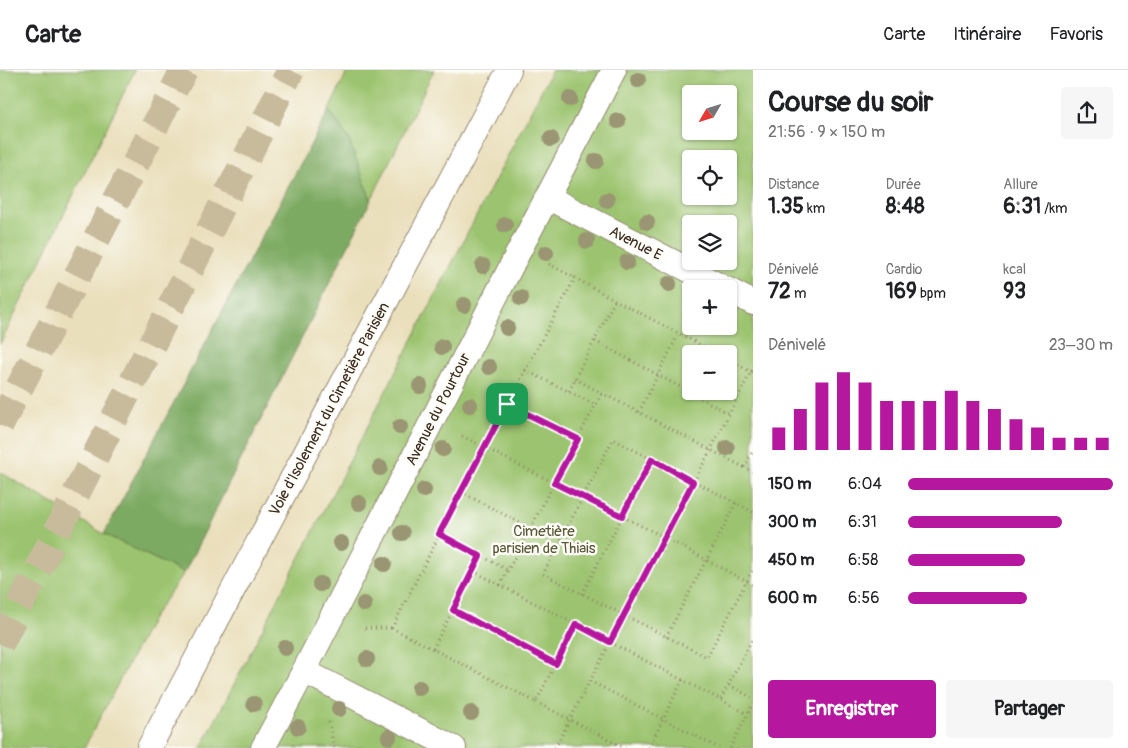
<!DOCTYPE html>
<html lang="fr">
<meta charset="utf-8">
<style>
body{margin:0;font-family:Pangolin,sans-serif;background:#f6f6f6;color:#202124;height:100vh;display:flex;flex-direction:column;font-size:19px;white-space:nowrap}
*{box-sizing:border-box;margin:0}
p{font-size:16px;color:#757577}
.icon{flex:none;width:28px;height:28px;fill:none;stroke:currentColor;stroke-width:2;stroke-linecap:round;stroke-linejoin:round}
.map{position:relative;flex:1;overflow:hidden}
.sheet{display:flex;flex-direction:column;background:#fff;width:375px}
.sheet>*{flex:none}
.needle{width:32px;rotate:231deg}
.tools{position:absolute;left:682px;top:15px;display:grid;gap:10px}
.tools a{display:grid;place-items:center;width:55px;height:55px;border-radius:5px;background:#fff;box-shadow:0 1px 4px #0004;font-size:25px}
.pin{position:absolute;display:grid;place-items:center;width:42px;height:42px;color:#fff;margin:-21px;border-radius:10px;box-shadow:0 2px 8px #0006}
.round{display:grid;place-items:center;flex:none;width:52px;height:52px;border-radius:5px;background:#f6f6f6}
.overview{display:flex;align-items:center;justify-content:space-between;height:85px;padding:0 15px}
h1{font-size:28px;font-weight:700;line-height:38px}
.figures{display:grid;grid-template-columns:repeat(3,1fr);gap:8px;height:85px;padding:5px 15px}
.figures div{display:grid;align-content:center}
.figures b{font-size:21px;font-weight:700}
.figures small{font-size:14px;font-weight:400}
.figures p{font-size:14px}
.chart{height:140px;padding:10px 15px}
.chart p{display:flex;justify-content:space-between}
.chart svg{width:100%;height:90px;margin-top:5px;stroke:#b5179e;stroke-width:6}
.button{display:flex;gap:10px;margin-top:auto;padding:10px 15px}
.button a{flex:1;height:58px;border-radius:5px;background:#b5179e;color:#fff;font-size:20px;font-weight:700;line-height:58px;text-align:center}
.button a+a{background:#f6f6f6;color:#202124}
ul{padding:0 15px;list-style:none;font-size:16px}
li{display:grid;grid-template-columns:80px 60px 1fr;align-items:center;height:38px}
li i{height:12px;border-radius:6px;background:#b5179e}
header{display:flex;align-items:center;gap:30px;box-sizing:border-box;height:70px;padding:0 25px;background:#fff;border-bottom:1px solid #e0e0e0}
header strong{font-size:24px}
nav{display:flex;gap:28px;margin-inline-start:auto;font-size:18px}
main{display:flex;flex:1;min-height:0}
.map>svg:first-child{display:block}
</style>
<header>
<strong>Carte</strong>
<nav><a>Carte</a><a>Itinéraire</a><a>Favoris</a></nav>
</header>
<main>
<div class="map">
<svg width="753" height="678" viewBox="0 0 753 678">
<rect width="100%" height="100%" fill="#fdfcf7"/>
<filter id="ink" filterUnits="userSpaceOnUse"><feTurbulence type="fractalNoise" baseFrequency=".02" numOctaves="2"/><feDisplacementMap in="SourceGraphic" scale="10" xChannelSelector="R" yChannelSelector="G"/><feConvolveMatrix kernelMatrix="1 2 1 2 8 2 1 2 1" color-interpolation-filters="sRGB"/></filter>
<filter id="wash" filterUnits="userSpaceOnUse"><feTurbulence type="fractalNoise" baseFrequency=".0096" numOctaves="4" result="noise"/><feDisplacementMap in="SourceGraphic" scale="20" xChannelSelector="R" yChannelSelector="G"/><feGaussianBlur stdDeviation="1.12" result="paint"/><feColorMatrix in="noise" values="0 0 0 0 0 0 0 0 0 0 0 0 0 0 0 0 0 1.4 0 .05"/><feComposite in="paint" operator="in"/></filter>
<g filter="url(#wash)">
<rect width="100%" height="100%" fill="#eadfbb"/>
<path fill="#9cc470" stroke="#6c7747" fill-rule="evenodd" d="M0,0H135L0,274Z
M348,0H434L371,130L348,67L329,40Z
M552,0H753V678H201ZM691,24H729V61H691ZM691,89H729V126H691ZM691,154H729V191H691ZM691,219H729V256H691ZM691,284H729V321H691Z
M0,402L104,464L184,503L153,547L84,678H0Z"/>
<path fill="#7daa62" stroke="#5c6a40" d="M329,40L348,67L371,130L184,503L104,464Z"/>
</g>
<g filter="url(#ink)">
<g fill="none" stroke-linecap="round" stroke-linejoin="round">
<path stroke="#c7bb9c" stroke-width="28" stroke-dasharray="28 14" stroke-linecap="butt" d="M0,355L184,0
M0,574L291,0"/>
<defs>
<path id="lane" d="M547,127L726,219
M729,220L753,233
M304,601L454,678
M149,678L509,0
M263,678L304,601L520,179L614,0"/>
</defs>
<use href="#lane" stroke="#92846c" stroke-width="26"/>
<path stroke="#92846c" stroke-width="3" stroke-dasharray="1 4" stroke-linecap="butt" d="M549,194L575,208
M595,271L730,344
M729,290L752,302
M525,300L596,335
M575,309L753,402
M569,321L615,230
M507,334L578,369
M639,342L679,263
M462,366L554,413L664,467L753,515
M744,397L753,381
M461,422L530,458
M753,442L613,369L543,504L707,587L753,499
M439,464L508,500
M473,501L748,644
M500,515L602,323
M582,524L652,389
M453,540L556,594
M576,553L536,632L392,558L484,377L575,208L615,230L718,284
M365,558H392
M666,567L736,433
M433,579L480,486
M590,611L719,678
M729,615L753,628
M721,629L753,568
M536,632L625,678
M329,652L334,678
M555,678L753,298
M649,678L683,609
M730,678L753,634"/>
<use href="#lane" stroke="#fff" stroke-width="24"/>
</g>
<g fill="#9a9572">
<circle cx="638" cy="10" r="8"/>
<circle cx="570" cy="29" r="8"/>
<circle cx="618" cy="51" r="8"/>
<circle cx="551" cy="69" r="8"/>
<circle cx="596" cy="91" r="8"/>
<circle cx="607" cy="130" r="8"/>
<circle cx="647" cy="152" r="8"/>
<circle cx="505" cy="155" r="8"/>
<circle cx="587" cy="171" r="8"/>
<circle cx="546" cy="183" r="8"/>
<circle cx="627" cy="192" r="8"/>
<circle cx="483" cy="196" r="8"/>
<circle cx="669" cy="214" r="8"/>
<circle cx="521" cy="228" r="8"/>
<circle cx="464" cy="235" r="8"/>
<circle cx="507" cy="258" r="8"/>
<circle cx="442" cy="277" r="8"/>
<circle cx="489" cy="297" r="8"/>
<circle cx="420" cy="316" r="8"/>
<circle cx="470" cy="335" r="8"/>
<circle cx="400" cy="357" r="8"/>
<circle cx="727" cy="378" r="8"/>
<circle cx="443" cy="379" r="8"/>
<circle cx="380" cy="398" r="8"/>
<circle cx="424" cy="420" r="8"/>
<circle cx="359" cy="433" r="8"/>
<circle cx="402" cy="463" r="8"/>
<circle cx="341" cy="473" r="8"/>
<circle cx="384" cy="494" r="8"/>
<circle cx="320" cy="514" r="8"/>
<circle cx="364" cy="534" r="8"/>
<circle cx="285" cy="578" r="8"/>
<circle cx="367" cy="589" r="8"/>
<circle cx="419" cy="618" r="8"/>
<circle cx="254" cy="634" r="8"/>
<circle cx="339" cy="639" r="8"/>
<circle cx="471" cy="643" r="8"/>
<circle cx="298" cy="657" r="8"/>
<circle cx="389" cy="667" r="8"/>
</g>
</g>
<g fill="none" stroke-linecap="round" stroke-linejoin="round" filter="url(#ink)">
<defs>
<path id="route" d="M507,334L578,369L554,413L622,446L652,389L693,412L610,572L576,554L556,594L453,540L480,486L439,464Z"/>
</defs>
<use href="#route" stroke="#fff" stroke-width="10"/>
<use href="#route" stroke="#b5179e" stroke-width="6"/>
</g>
<g text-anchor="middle" stroke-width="5" stroke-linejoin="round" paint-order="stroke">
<g font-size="15" fill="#3b2a1e" stroke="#fdfcf7">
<text transform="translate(636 173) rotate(27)" y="5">Avenue E</text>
<text transform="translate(329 339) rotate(-62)" y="5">Voie d'Isolement du Cimetière Parisien</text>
<text transform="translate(438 339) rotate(-63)" y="5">Avenue du Pourtour</text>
</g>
<g font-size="15" fill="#585837" stroke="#fdfcf7">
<text x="544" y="466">Cimetière<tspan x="544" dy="17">parisien de Thiais</tspan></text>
</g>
</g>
</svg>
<div class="tools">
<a><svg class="needle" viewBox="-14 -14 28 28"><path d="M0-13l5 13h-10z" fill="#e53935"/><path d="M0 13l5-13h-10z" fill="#757577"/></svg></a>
<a><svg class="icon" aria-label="locate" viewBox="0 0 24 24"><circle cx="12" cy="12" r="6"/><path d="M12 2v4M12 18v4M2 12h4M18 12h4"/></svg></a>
<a><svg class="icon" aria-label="layers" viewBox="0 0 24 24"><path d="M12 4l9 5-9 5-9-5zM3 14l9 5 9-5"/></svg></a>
<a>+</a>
<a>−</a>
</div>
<div class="pin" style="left:507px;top:334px;background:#1e9e55"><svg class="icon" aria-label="arrive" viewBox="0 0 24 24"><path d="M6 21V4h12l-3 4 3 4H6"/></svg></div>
</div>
<section class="sheet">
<div class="overview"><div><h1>Course du soir</h1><p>21:56 · 9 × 150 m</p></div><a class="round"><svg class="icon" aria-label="share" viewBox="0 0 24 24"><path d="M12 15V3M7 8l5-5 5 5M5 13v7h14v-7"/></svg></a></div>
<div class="figures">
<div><p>Distance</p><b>1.35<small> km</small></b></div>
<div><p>Durée</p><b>8:48</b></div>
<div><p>Allure</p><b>6:31<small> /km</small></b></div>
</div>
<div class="figures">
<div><p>Dénivelé</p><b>72<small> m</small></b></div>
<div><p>Cardio</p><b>169<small> bpm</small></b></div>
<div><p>kcal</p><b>93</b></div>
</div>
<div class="chart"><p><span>Dénivelé</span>23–30 m</p>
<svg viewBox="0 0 160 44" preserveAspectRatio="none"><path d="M5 44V33M15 44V24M25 44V11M35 44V6M45 44V11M55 44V20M65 44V20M75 44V20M85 44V15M95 44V20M105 44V24M115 44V29M125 44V33M135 44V38M145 44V38M155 44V38"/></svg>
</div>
<ul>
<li><b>150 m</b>6:04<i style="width:100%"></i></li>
<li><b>300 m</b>6:31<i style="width:75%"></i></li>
<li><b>450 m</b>6:58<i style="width:57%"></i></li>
<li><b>600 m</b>6:56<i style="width:58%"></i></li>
</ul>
<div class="button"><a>Enregistrer</a><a>Partager</a></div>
</section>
</main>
